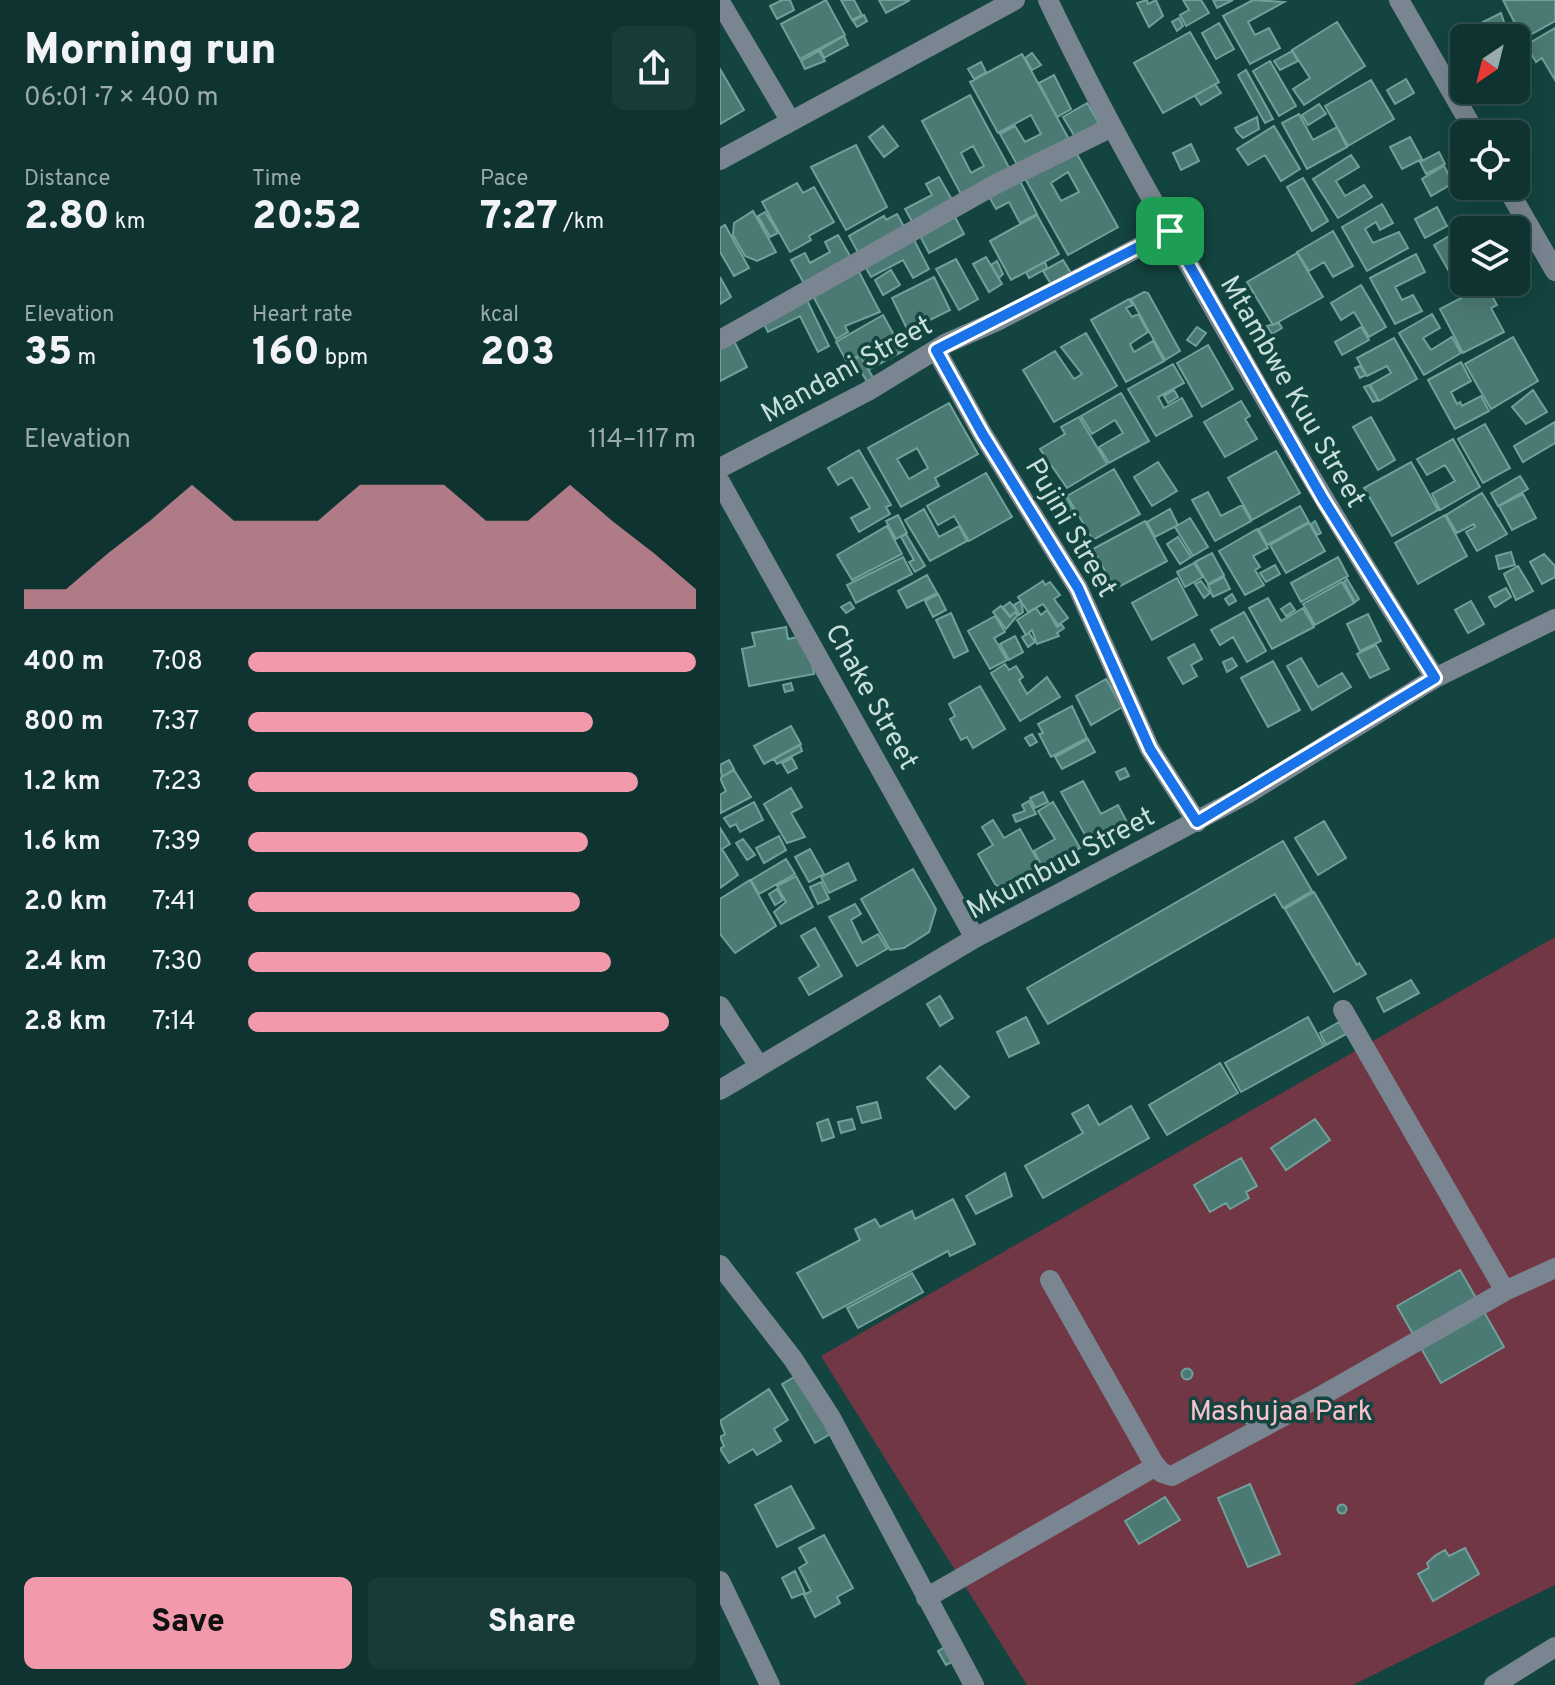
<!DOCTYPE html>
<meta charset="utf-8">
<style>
body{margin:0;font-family:Overpass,sans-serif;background:#173b38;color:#f1f3f6;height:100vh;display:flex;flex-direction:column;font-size:30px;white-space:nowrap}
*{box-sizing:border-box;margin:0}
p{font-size:26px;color:#9baaab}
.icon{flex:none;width:44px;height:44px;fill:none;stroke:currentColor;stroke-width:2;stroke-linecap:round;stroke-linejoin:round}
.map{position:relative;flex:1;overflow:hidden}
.panel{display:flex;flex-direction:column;background:#0e3330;width:720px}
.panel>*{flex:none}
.needle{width:52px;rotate:215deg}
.tools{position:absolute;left:730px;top:24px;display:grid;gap:16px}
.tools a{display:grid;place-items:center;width:80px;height:80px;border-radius:12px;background:#0e3330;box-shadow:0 8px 32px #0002,0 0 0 2px #2e4e4c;font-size:40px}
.pin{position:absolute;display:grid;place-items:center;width:68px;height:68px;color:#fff;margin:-34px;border-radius:16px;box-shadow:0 4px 12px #0006}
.round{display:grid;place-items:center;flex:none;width:84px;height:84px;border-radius:12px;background:#173b38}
.headline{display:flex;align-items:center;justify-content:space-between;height:136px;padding:0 24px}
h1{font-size:44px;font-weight:800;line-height:60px}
.stats{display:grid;grid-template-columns:repeat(3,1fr);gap:12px;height:136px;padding:8px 24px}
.stats div{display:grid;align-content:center}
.stats b{font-size:40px;font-weight:800}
.stats small{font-size:22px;font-weight:400}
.stats p{font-size:22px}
.chart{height:224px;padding:16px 24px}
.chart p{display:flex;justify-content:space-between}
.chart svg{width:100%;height:144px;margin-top:8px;fill:#f29aac;opacity:.7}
.primary-button{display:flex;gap:16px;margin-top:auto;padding:16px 24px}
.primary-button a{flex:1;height:92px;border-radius:12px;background:#f29aac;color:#111;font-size:32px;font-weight:800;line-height:92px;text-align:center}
.primary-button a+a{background:#173b38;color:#f1f3f6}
ul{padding:0 24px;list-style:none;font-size:26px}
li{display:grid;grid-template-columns:128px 96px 1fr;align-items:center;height:60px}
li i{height:20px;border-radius:10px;background:#f29aac}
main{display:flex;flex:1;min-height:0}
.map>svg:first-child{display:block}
</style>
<main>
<section class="panel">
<div class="headline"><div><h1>Morning run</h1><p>06:01 · 7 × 400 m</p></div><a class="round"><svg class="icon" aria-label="share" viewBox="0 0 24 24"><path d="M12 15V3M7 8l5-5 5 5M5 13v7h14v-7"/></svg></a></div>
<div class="stats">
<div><p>Distance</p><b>2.80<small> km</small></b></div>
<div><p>Time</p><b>20:52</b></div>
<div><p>Pace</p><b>7:27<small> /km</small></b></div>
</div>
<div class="stats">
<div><p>Elevation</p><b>35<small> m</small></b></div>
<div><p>Heart rate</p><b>160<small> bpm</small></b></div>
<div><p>kcal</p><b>203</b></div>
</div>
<div class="chart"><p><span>Elevation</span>114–117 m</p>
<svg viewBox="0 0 160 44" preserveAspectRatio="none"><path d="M0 44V38L10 38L20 27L30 17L40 6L50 17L60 17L70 17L80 6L90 6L100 6L110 17L120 17L130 6L140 17L150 27L160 38V44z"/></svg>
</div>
<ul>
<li><b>400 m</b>7:08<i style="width:100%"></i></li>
<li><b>800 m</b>7:37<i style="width:77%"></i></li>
<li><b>1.2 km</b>7:23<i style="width:87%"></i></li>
<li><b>1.6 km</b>7:39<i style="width:76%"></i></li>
<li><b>2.0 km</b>7:41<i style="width:74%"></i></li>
<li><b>2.4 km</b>7:30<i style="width:81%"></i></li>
<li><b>2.8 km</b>7:14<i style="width:94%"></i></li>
</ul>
<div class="primary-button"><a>Save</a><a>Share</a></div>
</section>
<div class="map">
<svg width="835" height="1685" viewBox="0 0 835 1685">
<rect width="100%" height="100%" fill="#134440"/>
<path fill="#713745" d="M835,937V1585L633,1685H307L101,1356Z"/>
<path fill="#4b7a74" stroke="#70a09a" stroke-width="2" fill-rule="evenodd" d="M62,0H70L74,10L57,19L50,6Z
M106,0L125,35L80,59L61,24Z
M121,0H134L142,15L132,20Z
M159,0H190L166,13Z
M427,0L428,4L436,0L443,16L429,27L417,3Z
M463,0H481L489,13L466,26L460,15L469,10Z
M493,0H513L497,8Z
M533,0L564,2L528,22L535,35L549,28L560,48L530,64L503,16Z
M783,0H835V21L803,39Z
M781,13L785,25L766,34L761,23Z
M144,15L147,21L137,27L133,21Z
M459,18L463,26L457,31L452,22Z
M617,22L645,66L584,105L573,89L590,78L572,50Z
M499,23L514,49L496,59L482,33Z
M835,28V80L822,58L816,62L806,45Z
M470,32L499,82L443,113L414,63Z
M124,36L128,45L104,58L100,50Z
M99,51L105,61L85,69L81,61Z
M572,51L578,61L560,70L554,61Z
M312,53L321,65L312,70L305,58Z
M302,54L350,141L299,168L280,134L295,126L305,142L321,134L311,115L278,133L250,82Z
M550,61L576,106L559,116L533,71Z
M261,62L266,72L254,79L248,69Z
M0,69L24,110L0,124Z
M526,70L553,119L545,123L518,75Z
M334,75L351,109L337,117L319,83Z
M686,79L694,93L675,104L667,90Z
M651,80L674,119L628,146L605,106Z
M495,84L501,93L481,105L475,96Z
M250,95L292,173L243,198L202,121ZM253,146L264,166L251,173L241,153Z
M367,103L379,123L355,137L343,117Z
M599,104L606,114L588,125L582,115Z
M579,114L593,140L617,127L627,147L587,169L562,123Z
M537,117L539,129L523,138L517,132L515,128Z
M163,126L178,146L164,157L149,137Z
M554,126L580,169L561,181L545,155L528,165L517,149Z
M690,137L702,159L682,169L670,147Z
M471,144L479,161L461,170L453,153Z
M136,145L167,207L126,230L91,167Z
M353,147L398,227L348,255L303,175ZM348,172L359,192L341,201L331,183Z
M719,152L725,164L706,174L700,162Z
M631,155L639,167L616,181L625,196L644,185L652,197L618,218L593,179Z
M724,166L733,183L711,196L702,179Z
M219,177L235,205L195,227L185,209L212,195L206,184Z
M298,177L317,214L300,223L289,202L276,209L267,193Z
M583,178L608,221L592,231L567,187Z
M77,183L83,193L94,187L114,222L89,236L91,240L70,252L42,202Z
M662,204L673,223L660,230L656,222L645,229L653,243L679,232L688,248L647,271L622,227Z
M717,207L727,226L705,238L695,219Z
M33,211L56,252L37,261L25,256L13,235L14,223Z
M45,212L58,233L50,237L38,216Z
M177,214L187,232L141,258L129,236L164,216L166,220Z
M317,215L339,254L291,280L270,241Z
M235,217L244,234L209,253L200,236Z
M5,225L29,268L14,276L0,252V228Z
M613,231L633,266L613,277L604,262L589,271L577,252Z
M736,232L744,247V274L734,280L714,245Z
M118,235L133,261L86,287L71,260L85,253L90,263L110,252L105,242Z
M192,236L209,269L193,278L183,260L151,277L143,263Z
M577,253L603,297L553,325L527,282Z
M696,254L705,272L675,287L682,300L693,295L702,311L675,324L650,278Z
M266,257L282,284L269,292L253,264Z
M236,259L258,299L239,310L216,269Z
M343,260L351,273L331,284L323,271Z
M277,261L283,274L279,278L271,265Z
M325,262L327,268L309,278L306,272Z
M138,270L160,312L125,326L128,332L116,339L92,294Z
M171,270L180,285L163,295L155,280Z
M0,277L11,297L0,304Z
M214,277L230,310L188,331L172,298Z
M641,285L666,327L649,337L634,312L621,320L611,303Z
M766,285L777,305L771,308L784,332L743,353L720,309Z
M424,292L428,293L460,351L445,360L411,299Z
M85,296L109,346L98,352L80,316L48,332L41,318Z
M409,299L413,305L406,308L412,317L418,314L428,332L410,344L414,352L433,341L444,361L406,382L371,320Z
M712,314L720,328L703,338L711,350L732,337L741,353L704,375L679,333Z
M163,315L183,351L150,369L142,354L127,362L116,342Z
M559,323L562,328L552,334L547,326Z
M477,327L486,333L476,346L467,340Z
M641,327L649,340L622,355L615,342Z
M366,333L397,386L334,422L303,370L335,351L354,379L362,374L341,347Z
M793,337L818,381L771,409L745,364Z
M674,338L697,379L659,401L650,385L671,373L667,366L647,376L637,358Z
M13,339L27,367L0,381V346Z
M488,345L513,389L482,407L457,363Z
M140,356L154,379L148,383L134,360Z
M741,362L751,381L731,392L737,404L740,402L742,406L761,396L769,411L735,429L708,380Z
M453,364L464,383L438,397L444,408L462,398L472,416L436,436L408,389Z
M640,366L646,375L640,378L635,368Z
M649,385L658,400L653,402L644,387Z
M454,390L458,397L448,403L444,396Z
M813,390L827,412L806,424L792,407Z
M401,393L429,441L389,463L379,447L403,433L395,420L372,434L361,416Z
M521,401L530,416L525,419L537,439L505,457L484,422Z
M229,403L258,454L215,478L219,486L181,507L148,448ZM197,448L208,468L189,479L177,459Z
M359,417L387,464L347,488L320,449L345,434L341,427Z
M651,417L675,460L658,470L633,427Z
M835,422V443L803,462L794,446Z
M765,424L790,468L763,483L738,439Z
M733,439L760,487L720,510L712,494L735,481L725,465L707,475L697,459Z
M139,450L171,505L166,507L170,514L139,532L131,518L150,508L132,477L118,485L108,468Z
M556,451L580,493L532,520L508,478Z
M438,462L457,491L432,506L414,477Z
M691,462L718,510L672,536L644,488Z
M394,469L420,514L373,540L347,496Z
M266,473L292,517L249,541L234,516L218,525L207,506Z
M800,476L808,489L778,506L771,493Z
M488,492L501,516L522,505L531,521L495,541L472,500Z
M762,493L787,534L757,551L746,532L755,527L754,524L737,533L726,515Z
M803,494L816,518L792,530L779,506Z
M347,497L354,511L344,516L337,502Z
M580,506L589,522L547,545L539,529Z
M204,509L219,537L239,526L247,541L210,561L185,520Z
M450,509L458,525L435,537L427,522Z
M178,515L187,533L176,539L166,521Z
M725,515L747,556L698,584L675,543Z
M470,518L488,547L473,556L455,527Z
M425,521L447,561L395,589L373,549Z
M595,521L601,533L597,535L591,524Z
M589,523L605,551L566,573L550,545Z
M167,526L182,554L132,580L117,555Z
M537,529L548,548L533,556L540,567L535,570L544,585L525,595L499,551Z
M186,534L205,566L195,572L189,562L194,560L181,537Z
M458,537L471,557L460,564L447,544Z
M791,552L795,565L779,569L776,556Z
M492,553L504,575L488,584L475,562Z
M824,554L835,566V577L822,584L810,562Z
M183,557L192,574L136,603L127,585Z
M618,557L628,576L581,602L571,583Z
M474,563L483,577L465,587L457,572Z
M555,565L560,574L546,582L540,573Z
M798,566L813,591L796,600L784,574Z
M207,575L217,593L187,608L178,591Z
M504,577L510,589L493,597L488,585Z
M457,578L477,615L432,640L412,603Z
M627,579L639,599L635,602L624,582Z
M323,581L325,585L330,582L340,595L334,599L348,618L338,625L323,604L308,612L298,597Z
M481,581L490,593L484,598L475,584Z
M622,582L634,603L595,625L583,604Z
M786,588L791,597L775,607L769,597Z
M218,594L226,610L213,617L205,601Z
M512,594L516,601L509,605L505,599Z
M548,598L561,621L583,608L594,627L552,649L529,608Z
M301,601L303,612L299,615L294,605Z
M751,601L764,624L748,633L735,610Z
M130,602L134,608L126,613L121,607Z
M290,602L297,611L290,616L283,607Z
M570,603L575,610L566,616L561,609Z
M281,606L290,617L295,612L298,615L286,629L273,612Z
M316,608L321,615L327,610L337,627L341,624L344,628L337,633L339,636L317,644L312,630L306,635L297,620Z
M524,612L546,651L527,662L513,637L500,645L491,630Z
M231,613L248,651L234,658L216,620Z
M648,614L661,641L640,651L627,624Z
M275,616L285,632L274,638L287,660L270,669L248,631Z
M66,627L68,639L87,635L94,674L29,686L22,649L35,646L32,633Z
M309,633L315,642L308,647L302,637Z
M295,636L303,652L289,660L280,644Z
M474,644L482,659L471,665L477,676L463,684L448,658Z
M656,645L669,669L650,678L637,654Z
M512,658L517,666L507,672L503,662Z
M581,658L598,687L622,673L631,687L592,710L567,666Z
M553,661L580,710L548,727L521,678Z
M285,664L289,670L296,666L303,677L299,680L307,694L327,677L340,697L300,721L271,673Z
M386,679L402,707L371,725L356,696Z
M71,683L73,690L65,692L63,685Z
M260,686L285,729L253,748L247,737L241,740L230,719L235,716L229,704Z
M352,706L367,738L331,757L319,734L323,733L318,724Z
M71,726L81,744L44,764L34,746Z
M312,734L317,742L310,746L305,738Z
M368,739L375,752L342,769L335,757Z
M80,745L82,751L57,764L54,759Z
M72,758L77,768L68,773L62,763Z
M9,760L14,769L2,777L0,765Z
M405,768L409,776L400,780L396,772Z
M14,770L31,797L1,813L0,795L6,791L0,778Z
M363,781L381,814L398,805L407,822L369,842L341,792Z
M71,788L82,807L71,813L85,837L67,843L44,804Z
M323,792L328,802L315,808L310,798Z
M309,801L316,814L296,822L293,815L305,811L302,805Z
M34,802L43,820L20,832L16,824L10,827L4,818Z
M333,802L360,848L324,870L314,851L335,839L318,811Z
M273,820L284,838L300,829L324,872L288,892L275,884L258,854L273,845L262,827Z
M604,821L626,858L598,875L575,838Z
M0,828L10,844L2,849L18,875L0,888Z
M59,836L66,850L44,863L36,848Z
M23,839L35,855L27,860L16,843Z
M563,841L592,891L563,908L555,894L328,1024L307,988Z
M90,849L104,874L89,882L75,857Z
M66,859L75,874L39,894L31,880Z
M128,863L136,880L109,893L101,877Z
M193,869L216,909L209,932L184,948L170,950L141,899Z
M76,876L93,907L61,924L54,912L66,902L57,886Z
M30,880L56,926L15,953L0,934V899Z
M101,882L109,899L98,904L90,887Z
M57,889L63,900L55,905L49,894Z
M594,892L637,965L639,963L646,974L614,992L565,909Z
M135,904L141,914L131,920L142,943L158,934L167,949L137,966L109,917Z
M95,928L122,976L89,995L79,978L99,966L81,936Z
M691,980L699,993L664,1012L657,998Z
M220,996L233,1018L220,1026L207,1004Z
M306,1017L319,1043L289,1057L277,1032Z
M588,1017L604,1046L521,1092L505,1063Z
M619,1022L626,1034L606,1045L600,1033Z
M500,1063L518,1093L447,1135L429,1105Z
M220,1066L249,1097L235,1109L207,1078Z
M157,1102L161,1118L142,1123L137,1107Z
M368,1105L379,1125L411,1106L429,1138L323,1198L305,1166L363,1133L352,1114Z
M108,1119L114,1137L102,1141L97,1123Z
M132,1119L135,1129L121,1133L118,1122Z
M595,1119L610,1140L566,1170L551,1148Z
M521,1158L537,1186L526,1192L529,1198L510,1209L506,1203L490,1212L474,1185Z
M285,1173L292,1196L256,1214L246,1196Z
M233,1199L255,1244L230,1256L228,1251L103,1318L77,1273L140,1240L135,1229L155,1219L160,1227L192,1211L195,1219Z
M740,1270L784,1347L721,1383L677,1306Z
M192,1273L203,1292L138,1328L127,1308Z
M461.5 1374a5.5 5.5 0 1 1 11 0a5.5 5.5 0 1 1-11 0Z
M81,1373L114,1432L95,1443L62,1384Z
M49,1389L68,1420L54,1429L61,1441L37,1455L33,1449L9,1463L0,1449L4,1446L0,1437L5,1434L0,1421Z
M525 1419a6 6 0 1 1 12 0a6 6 0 1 1-12 0Z
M530,1484L560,1554L528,1567L498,1498Z
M71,1486L94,1528L57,1547L35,1505Z
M445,1497L460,1520L419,1544L405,1521Z
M617.5 1509a4.5 4.5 0 1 1 9 0a4.5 4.5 0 1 1-9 0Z
M104,1535L133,1588L117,1597L120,1603L95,1617L84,1595L91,1591L79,1568L87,1563L79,1548Z
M745,1548L759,1574L713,1601L698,1574L709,1568L707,1563L716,1555L725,1550L729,1556Z
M75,1571L85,1593L72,1598L62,1578Z
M225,1647L232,1662L226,1665L218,1651Z"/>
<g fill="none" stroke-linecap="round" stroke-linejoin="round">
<path stroke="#798691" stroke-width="20" d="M328,0C375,99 428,193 482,288C556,420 633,550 715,678
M679,0L756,134
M0,2L70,120
M0,160L295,0
M786,186L835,271
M0,340L276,184L390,128
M216,350L262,433L358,588L430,749L477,822
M0,468L148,391L225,344L279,320L450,231
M0,482L255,938
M0,1006L39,1066
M623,1010L785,1291
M0,1090L255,938L527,794L715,678L835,619
M0,1265L73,1359L111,1418L254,1685
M330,1280L433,1462L442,1473L452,1476L603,1395L785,1291L835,1268
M0,1581L50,1685
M206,1598L436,1466
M774,1685L835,1647"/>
</g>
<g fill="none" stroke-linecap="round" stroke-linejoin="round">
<defs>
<path id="route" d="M450,231L603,499L715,678L477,822L430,749L358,588L262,433L216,350Z"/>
</defs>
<use href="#route" stroke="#fff" stroke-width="16"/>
<use href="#route" stroke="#1a73e8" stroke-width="10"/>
</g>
<g text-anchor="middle" stroke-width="7" stroke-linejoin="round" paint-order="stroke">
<g font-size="28" fill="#c6dfdb" stroke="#134440">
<text transform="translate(126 368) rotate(-29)" y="10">Mandani Street</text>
<text transform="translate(574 391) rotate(60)" y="10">Mtambwe Kuu Street</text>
<text transform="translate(352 527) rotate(60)" y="10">Pujini Street</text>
<text transform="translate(153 696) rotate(61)" y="10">Chake Street</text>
<text transform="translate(340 862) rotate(-28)" y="10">Mkumbuu Street</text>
</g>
<g font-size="28" fill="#fcc2cc" stroke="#134440">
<text x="561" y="1420">Mashujaa Park</text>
</g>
</g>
</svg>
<div class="tools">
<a><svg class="needle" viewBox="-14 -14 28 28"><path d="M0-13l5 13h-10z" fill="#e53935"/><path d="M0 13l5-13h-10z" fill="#9baaab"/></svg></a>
<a><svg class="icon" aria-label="locate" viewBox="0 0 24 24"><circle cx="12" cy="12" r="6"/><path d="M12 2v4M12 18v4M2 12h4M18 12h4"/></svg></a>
<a><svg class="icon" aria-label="layers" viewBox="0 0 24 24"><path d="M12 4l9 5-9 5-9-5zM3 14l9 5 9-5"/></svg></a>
</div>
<div class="pin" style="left:450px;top:231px;background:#1e9e55"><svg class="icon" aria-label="arrive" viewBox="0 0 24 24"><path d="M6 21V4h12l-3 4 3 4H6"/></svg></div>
</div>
</main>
